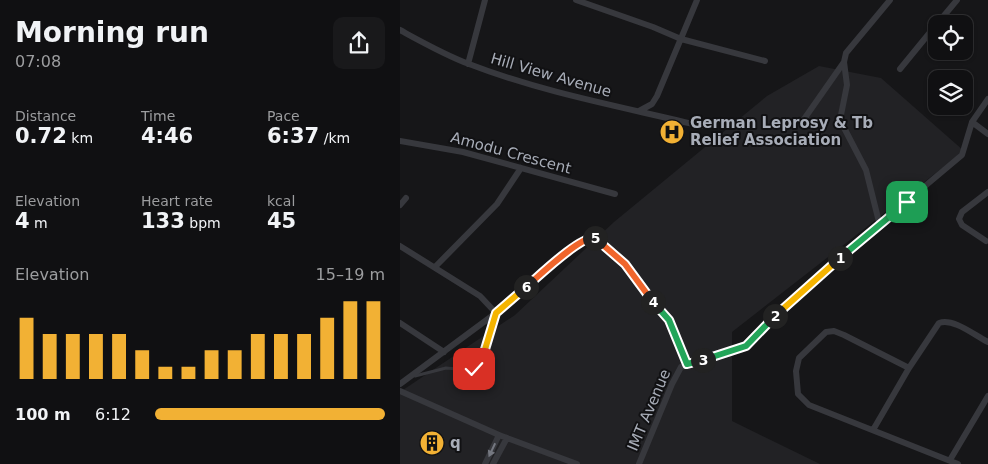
<!DOCTYPE html>
<meta charset="utf-8">
<style>
body{margin:0;font-family:"DejaVu Sans",sans-serif;background:#19191b;color:#f1f3f6;height:100vh;display:flex;flex-direction:column;font-size:19px;white-space:nowrap}
*{box-sizing:border-box;margin:0}
p{font-size:16px;color:#9c9d9f}
.icon{flex:none;width:28px;height:28px;fill:none;stroke:currentColor;stroke-width:2;stroke-linecap:round;stroke-linejoin:round}
.map{position:relative;flex:1;overflow:hidden}
.panel{display:flex;flex-direction:column;background:#101012;width:400px}
.panel>*{flex:none}
.fabs{position:absolute;left:528px;top:15px;display:grid;gap:10px}
.fabs a{display:grid;place-items:center;width:45px;height:45px;border-radius:10px;background:#101012;box-shadow:0 1px 4px #0004,0 0 0 1px #303032;font-size:25px}
.pin{position:absolute;display:grid;place-items:center;width:42px;height:42px;color:#fff;margin:-21px;border-radius:10px;box-shadow:0 2px 8px #0006}
.km{position:absolute;width:25px;height:25px;margin:-12px;border-radius:50%;background:#222;color:#fff;font-size:14px;line-height:25px;text-align:center}
.round{display:grid;place-items:center;flex:none;width:52px;height:52px;border-radius:10px;background:#19191b}
.head{display:flex;align-items:center;justify-content:space-between;height:85px;padding:0 15px}
h1{font-size:28px;font-weight:800;line-height:38px}
.figures{display:grid;grid-template-columns:repeat(3,1fr);gap:8px;height:85px;padding:5px 15px}
.figures div{display:grid;align-content:center}
.figures b{font-size:21px;font-weight:800}
.figures small{font-size:14px;font-weight:400}
.figures p{font-size:14px}
.chart{height:140px;padding:10px 15px}
.chart p{display:flex;justify-content:space-between}
.chart svg{width:100%;height:90px;margin-top:5px;stroke:#f2b134;stroke-width:6}
ul{padding:0 15px;list-style:none;font-size:16px}
li{display:grid;grid-template-columns:80px 60px 1fr;align-items:center;height:38px}
li i{height:12px;border-radius:6px;background:#f2b134}
main{display:flex;flex:1;min-height:0}
.map>svg:first-child{display:block}
</style>
<main>
<section class="panel">
<div class="head"><div><h1>Morning run</h1><p>07:08</p></div><a class="round"><svg class="icon" aria-label="share" viewBox="0 0 24 24"><path d="M12 15V3M7 8l5-5 5 5M5 13v7h14v-7"/></svg></a></div>
<div class="figures">
<div><p>Distance</p><b>0.72<small> km</small></b></div>
<div><p>Time</p><b>4:46</b></div>
<div><p>Pace</p><b>6:37<small> /km</small></b></div>
</div>
<div class="figures">
<div><p>Elevation</p><b>4<small> m</small></b></div>
<div><p>Heart rate</p><b>133<small> bpm</small></b></div>
<div><p>kcal</p><b>45</b></div>
</div>
<div class="chart"><p><span>Elevation</span>15–19 m</p>
<svg viewBox="0 0 160 44" preserveAspectRatio="none"><path d="M5 44V14M15 44V22M25 44V22M35 44V22M45 44V22M55 44V30M65 44V38M75 44V38M85 44V30M95 44V30M105 44V22M115 44V22M125 44V22M135 44V14M145 44V6M155 44V6"/></svg>
</div>
<ul>
<li><b>100 m</b>6:12<i style="width:100%"></i></li>
</ul>
</section>
<div class="map">
<svg width="588" height="464" viewBox="0 0 588 464">
<rect width="100%" height="100%" fill="#161618"/>
<path fill="#222225" d="M419,66L481,78L564,151L332,332V421L420,464H0V392L115,315L214,222L367,96Z"/>
<g fill="none" stroke-linecap="round" stroke-linejoin="round">
<path stroke="#37383d" stroke-width="3" d="M15,376L46,368L69,370L77,367L95,316"/>
<path stroke="#37383d" stroke-width="6" d="M176,0L253,27L281,39L365,61
M537,24L557,0
M0,30C22,42 45,55 69,64C144,93 223,107 301,126
M68,64L85,0
M500,69L536,25
M588,99L572,122L588,134
M239,111L252,104L257,96L297,0
M402,122L444,62
M0,141L63,152L215,194
M0,205L6,198
M480,226L466,170L440,120L447,85L444,62L446,53L490,0
M586,241L562,225L559,219L562,212L588,192
M0,246L80,296L96,313
M35,267L97,204L121,168
M0,323L44,352
M509,368L444,335L434,331L426,332L399,358L396,371L398,394L409,405L558,464
M0,384L96,313L173,248L189,237L197,239L225,264L269,320L287,363
M0,391L99,435L177,464
M473,430L509,368L539,323C554,318 574,335 588,342
M550,460L588,396
M85,464L99,435
M93,464L107,438
M239,464L272,384L281,367L331,353L346,346L444,254L562,155L572,122"/>
</g>
<defs><path id="oneway-solid" d="M-6-.8H1V-3.2L6.5 0L1 3.2V.8H-6Z" transform="scale(1.25)"/></defs>
<use fill="#757881" href="#oneway-solid" transform="translate(92 450) rotate(115)"/>
<g fill="none" stroke-linecap="round" stroke-linejoin="round">
<defs>
<path id="split-1" d="M440,258L507,202"/>
<path id="split-2" d="M375,316L440,258"/>
<path id="split-3" d="M303,360L346,346L375,316"/>
<path id="split-4" d="M253,302L269,320L287,364L303,360"/>
<path id="split-5" d="M195,238L225,264L253,302"/>
<path id="split-6" d="M126,287C138,277 181,235 195,238"/>
<path id="split-7" d="M74,369L80,364L83,356L96,313L126,287"/>
</defs>
<use href="#split-1" stroke="#fff" stroke-width="10"/>
<use href="#split-2" stroke="#fff" stroke-width="10"/>
<use href="#split-3" stroke="#fff" stroke-width="10"/>
<use href="#split-4" stroke="#fff" stroke-width="10"/>
<use href="#split-5" stroke="#fff" stroke-width="10"/>
<use href="#split-6" stroke="#fff" stroke-width="10"/>
<use href="#split-7" stroke="#fff" stroke-width="10"/>
<use href="#split-1" stroke="#22a559" stroke-width="6"/>
<use href="#split-2" stroke="#f5b400" stroke-width="6"/>
<use href="#split-3" stroke="#22a559" stroke-width="6"/>
<use href="#split-4" stroke="#22a559" stroke-width="6"/>
<use href="#split-5" stroke="#f0652b" stroke-width="6"/>
<use href="#split-6" stroke="#f0652b" stroke-width="6"/>
<use href="#split-7" stroke="#f5b400" stroke-width="6"/>
</g>
<defs>
<symbol id="hospital-disc" viewBox="-11 -11 22 22"><circle r="9.5" fill="#f2b134" stroke="#111113"/><path d="M-5-5h3v3.5h4V-5h3V5h-3V1.5h-4V5h-3Z" fill="#111"/></symbol>
<symbol id="building-disc" viewBox="-11 -11 22 22"><circle r="9.5" fill="#f2b134" stroke="#111113"/><path d="M-4-6H4V6H1V3H-1V6H-4ZM-2.5-4.3h1.7v1.8h-1.7ZM.8-4.3h1.7v1.8H.8ZM-2.5-1h1.7V.8h-1.7ZM.8-1h1.7V.8H.8Z" fill="#111"/></symbol>
</defs>
<g fill-rule="evenodd">
<use href="#hospital-disc" x="258" y="118" width="28" height="28"/>
<use href="#building-disc" x="18" y="429" width="28" height="28"/>
</g>
<g text-anchor="middle" stroke-width="4" stroke-linejoin="round" paint-order="stroke">
<g font-size="15" fill="#a8adb8" stroke="#111113">
<text transform="translate(151 75) rotate(16)" y="5">Hill View Avenue</text>
<text transform="translate(111 153) rotate(15)" y="5">Amodu Crescent</text>
<text transform="translate(249 410) rotate(-67)" y="5">IMT Avenue</text>
</g>
<g font-size="15" font-weight="bold" fill="#a8adb8" stroke="#111113" text-anchor="start">
<text x="290" y="128">German Leprosy &amp; Tb<tspan x="290" dy="17">Relief Association</tspan></text>
<text x="50" y="448">q</text>
</g>
</g>
</svg>
<div class="fabs">
<a><svg class="icon" aria-label="locate" viewBox="0 0 24 24"><circle cx="12" cy="12" r="6"/><path d="M12 2v4M12 18v4M2 12h4M18 12h4"/></svg></a>
<a><svg class="icon" aria-label="layers" viewBox="0 0 24 24"><path d="M12 4l9 5-9 5-9-5zM3 14l9 5 9-5"/></svg></a>
</div>
<div class="pin" style="left:507px;top:202px;background:#1e9e55"><svg class="icon" aria-label="arrive" viewBox="0 0 24 24"><path d="M6 21V4h12l-3 4 3 4H6"/></svg></div>
<div class="pin" style="left:74px;top:369px;background:#d93025"><svg class="icon" aria-label="check" viewBox="0 0 24 24"><path d="M5 12l5 5 9-10"/></svg></div>
<b class="km" style="left:440px;top:258px">1</b>
<b class="km" style="left:375px;top:316px">2</b>
<b class="km" style="left:303px;top:360px">3</b>
<b class="km" style="left:253px;top:302px">4</b>
<b class="km" style="left:195px;top:238px">5</b>
<b class="km" style="left:126px;top:287px">6</b>
</div>
</main>
